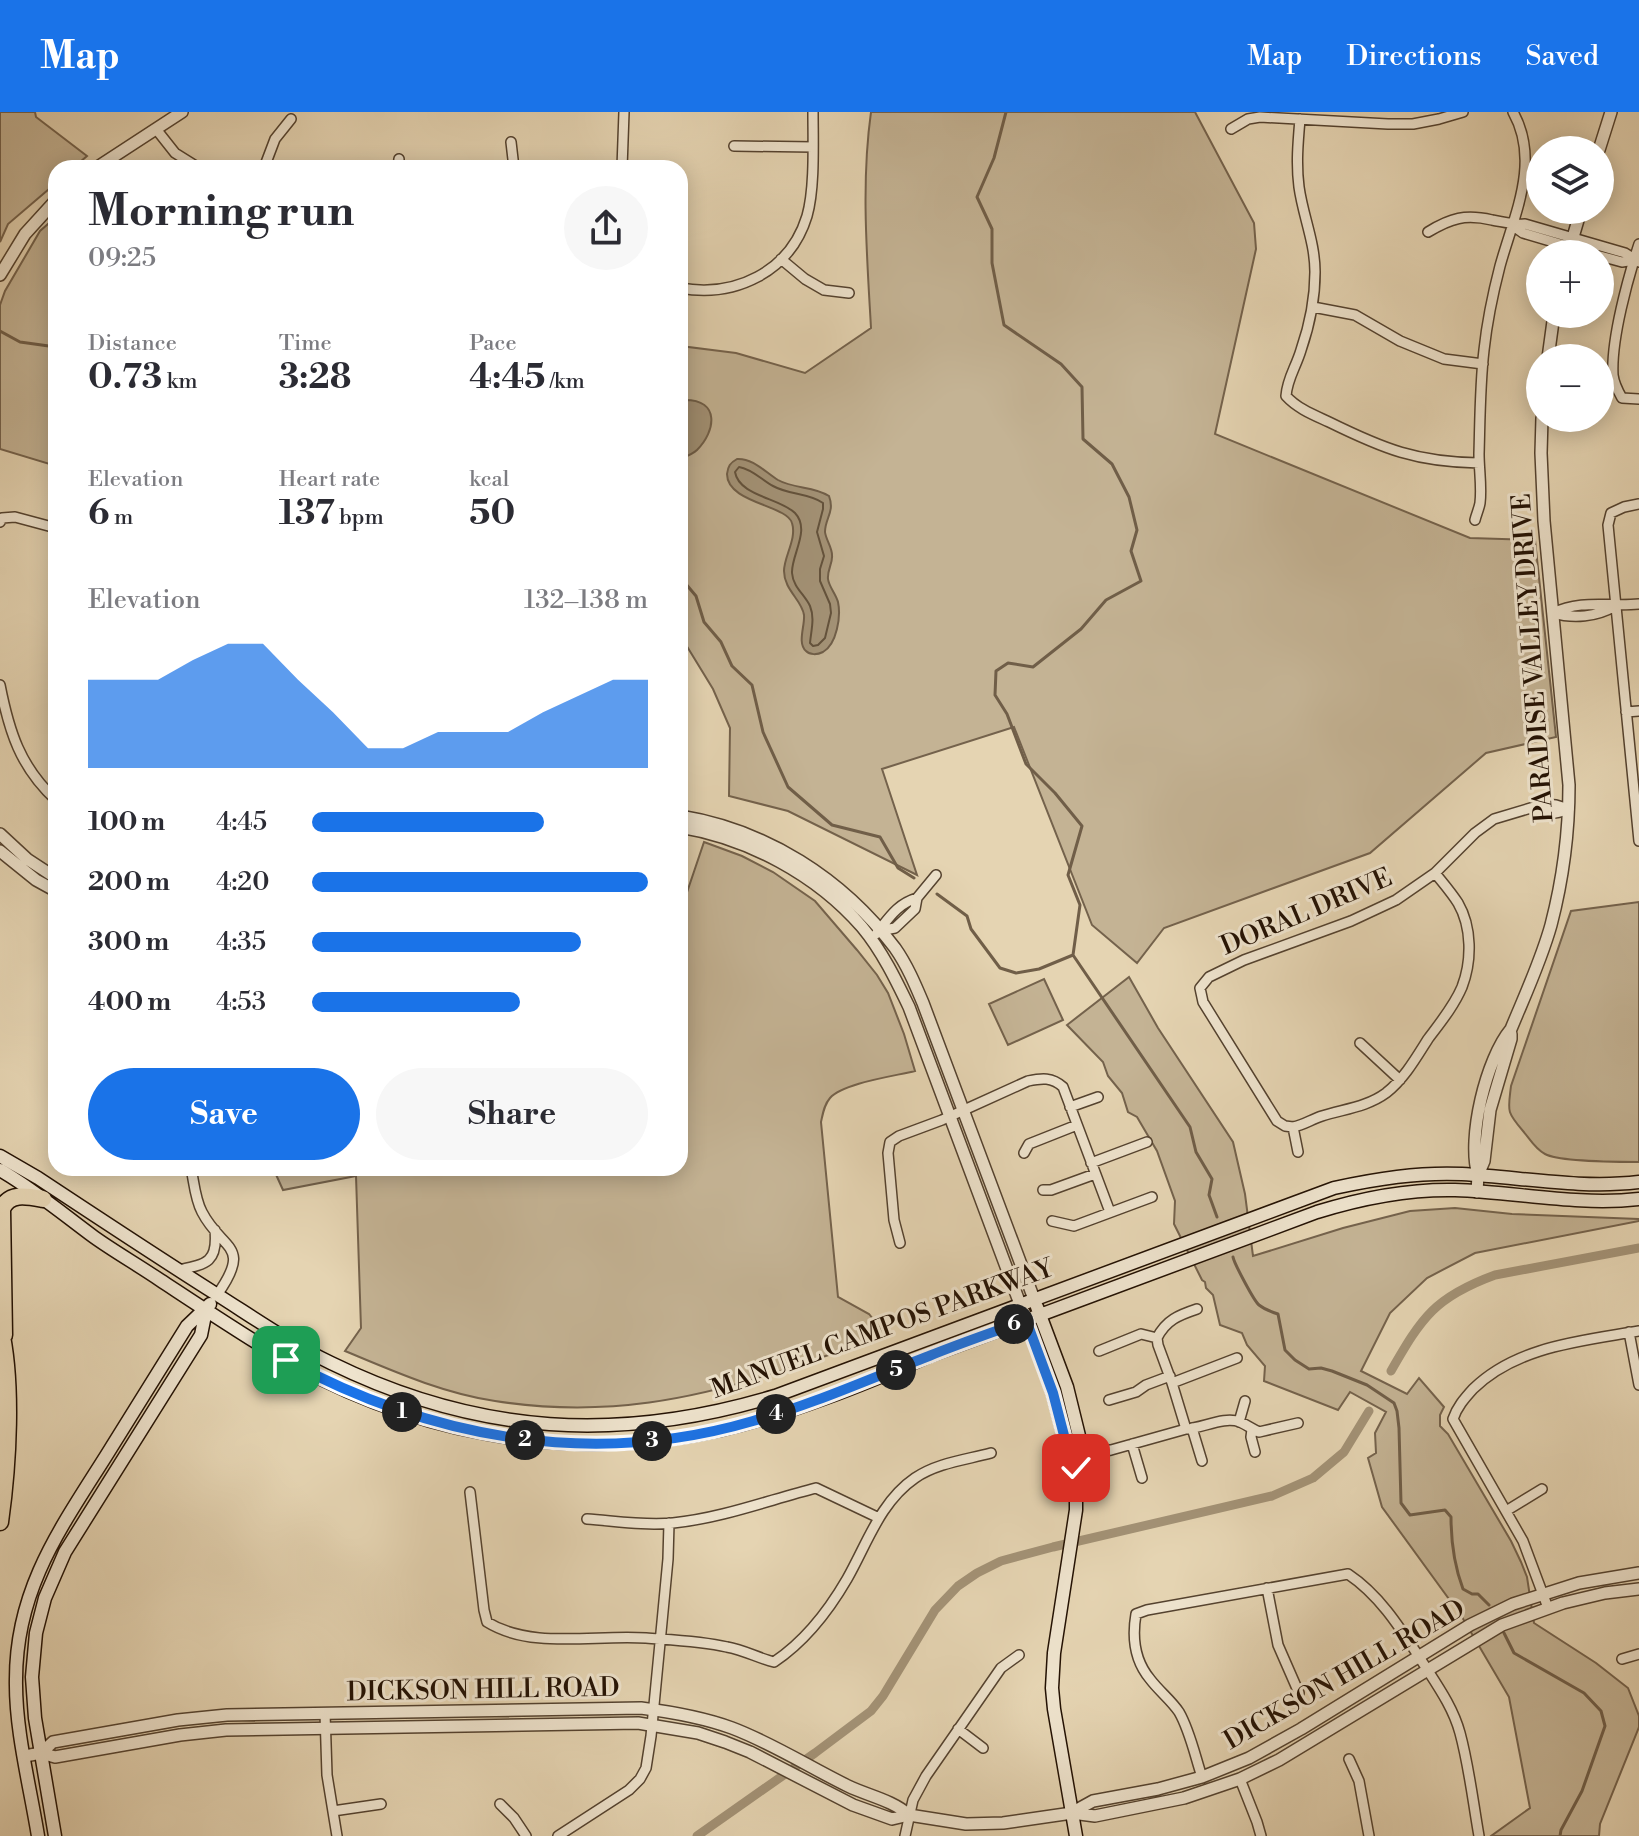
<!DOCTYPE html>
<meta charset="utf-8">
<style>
body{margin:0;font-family:"Libre Bodoni",serif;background:#f7f7f7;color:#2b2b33;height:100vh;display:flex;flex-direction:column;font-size:30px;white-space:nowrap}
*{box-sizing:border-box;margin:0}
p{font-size:26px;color:#7c7c81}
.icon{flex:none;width:44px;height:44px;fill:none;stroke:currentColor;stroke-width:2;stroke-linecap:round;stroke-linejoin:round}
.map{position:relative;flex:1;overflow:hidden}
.details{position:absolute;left:48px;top:48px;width:640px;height:1016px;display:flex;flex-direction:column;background:#fff;border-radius:24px;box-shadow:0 4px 20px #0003}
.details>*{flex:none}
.tools{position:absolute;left:1526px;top:24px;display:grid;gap:16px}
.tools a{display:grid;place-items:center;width:88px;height:88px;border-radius:50%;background:#fff;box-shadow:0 4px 20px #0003;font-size:40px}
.pin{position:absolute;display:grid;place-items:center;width:68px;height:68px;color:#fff;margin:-34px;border-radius:16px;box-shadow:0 4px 12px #0006}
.km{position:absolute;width:40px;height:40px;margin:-20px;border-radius:50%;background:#222;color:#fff;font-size:22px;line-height:40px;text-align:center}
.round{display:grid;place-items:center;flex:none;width:84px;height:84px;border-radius:42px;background:#f7f7f7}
.summary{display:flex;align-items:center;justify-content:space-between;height:136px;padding:0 40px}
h1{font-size:44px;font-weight:700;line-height:60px}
.metrics{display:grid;grid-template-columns:repeat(3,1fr);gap:12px;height:136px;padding:8px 40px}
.metrics div{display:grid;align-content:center}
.metrics b{font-size:34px;font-weight:700}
.metrics small{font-size:22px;font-weight:400}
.metrics p{font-size:22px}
.chart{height:224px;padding:16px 40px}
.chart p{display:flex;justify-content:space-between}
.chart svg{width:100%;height:144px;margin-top:8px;fill:#1a73e8;opacity:.7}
.cta{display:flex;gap:16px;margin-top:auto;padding:16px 40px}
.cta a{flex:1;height:92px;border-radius:48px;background:#1a73e8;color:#fff;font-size:32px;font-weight:700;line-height:92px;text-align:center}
.cta a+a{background:#f7f7f7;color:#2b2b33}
ul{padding:0 40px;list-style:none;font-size:26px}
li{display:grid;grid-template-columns:128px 96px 1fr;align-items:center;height:60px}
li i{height:20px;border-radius:10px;background:#1a73e8}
header{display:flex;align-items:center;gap:48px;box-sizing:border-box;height:112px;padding:0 40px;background:#1a73e8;color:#fff}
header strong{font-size:38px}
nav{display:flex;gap:44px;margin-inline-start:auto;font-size:28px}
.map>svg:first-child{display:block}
</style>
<header>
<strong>Map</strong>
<nav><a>Map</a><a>Directions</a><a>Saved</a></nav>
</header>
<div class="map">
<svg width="1639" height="1724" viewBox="0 0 1639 1724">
<rect width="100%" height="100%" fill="#e5d4b2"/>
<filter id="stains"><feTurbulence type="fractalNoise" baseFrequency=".0025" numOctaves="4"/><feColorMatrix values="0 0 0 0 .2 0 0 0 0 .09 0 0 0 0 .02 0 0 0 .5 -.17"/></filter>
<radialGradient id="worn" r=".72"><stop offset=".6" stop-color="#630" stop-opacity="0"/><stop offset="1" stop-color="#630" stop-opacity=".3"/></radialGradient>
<path fill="#c4b394" stroke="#74624c" stroke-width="2" d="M0,0H35L36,5L87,44L73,56H56V71L8,112L0,130Z
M871,0H1195L1254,111L1256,137L1215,322L1470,426L1535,428L1556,625L1486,641L1370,741L1164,816L1137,851L1092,813L1014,615L882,657L917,763L788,699L729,684L730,616L713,577L680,523V234L736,241L805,261L871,216C867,145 861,71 871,0Z
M56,105V354L0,337V193L5,179L40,119Z
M704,730L742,744L773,760L815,789L857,838L877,863L888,881L904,922L915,959C895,964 843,971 830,986C824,993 823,1001 821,1010L838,1185L869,1202L885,1222C857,1234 828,1243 799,1253C696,1288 604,1306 495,1289C442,1281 393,1259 345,1239L361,1216L356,1064L283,1078L273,1056H680V801Z
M1639,790V1050C1620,1050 1560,1050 1545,1042C1535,1037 1530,1027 1523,1019C1506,999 1508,999 1511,974L1571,799Z
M1129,865L1158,916L1233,1030L1245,1082L1253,1144L1343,1116L1410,1099L1455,1096L1512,1102L1639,1107V1109L1475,1141L1427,1166L1390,1201L1361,1259L1407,1282L1419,1266L1444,1295L1440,1303V1314L1448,1322L1511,1429L1521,1450L1527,1465L1534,1511L1596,1551L1628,1576L1639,1604V1615L1600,1712L1599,1724H1491L1530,1696L1509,1585L1462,1505L1382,1395L1368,1346L1376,1341L1375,1321L1386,1300L1350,1280L1338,1298L1264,1269L1265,1254L1247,1233L1242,1221L1220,1213L1213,1183L1206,1176L1205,1170L1202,1168L1174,1112L1175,1089L1157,1039L1137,1005L1128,1000L1122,981L1108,964L1103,950L1067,913Z
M1044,867L1063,908L1008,933L989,892Z"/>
<path fill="#a39276" stroke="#705e48" stroke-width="2" d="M685,288C720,288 716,319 697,338C693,342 685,345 680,347V290Z
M737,347C753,346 765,360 778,368C794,377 814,374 829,384C835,400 825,406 825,420C826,428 832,435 832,443C833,451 827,458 828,467C829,475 836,482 838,490C841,504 837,532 823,540C817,543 810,543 806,539C797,531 805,514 804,503C802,488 784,478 784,459C784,444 797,427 792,411C787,393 727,391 727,362C728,354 730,351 737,347Z"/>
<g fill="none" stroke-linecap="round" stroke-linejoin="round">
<path stroke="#63523c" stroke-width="2" d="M739,355C752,357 762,368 773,374C789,383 809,381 823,391V397L817,420L824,444L820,457V469L830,492L831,501L825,526L818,533L813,534L810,531C811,519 815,506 810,494C805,483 793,475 792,461C791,443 811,418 795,401C780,386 739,384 735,360Z"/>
<path stroke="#705e48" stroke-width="3" d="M1006,0L994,46L977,85L992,117V151L1004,213L1061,252L1082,275L1083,327L1112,352L1129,385L1137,418L1131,439L1141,469L1106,488L1081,517L1033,555L1008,551L996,559L995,583L1007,602L1026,652L1055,681L1082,714L1068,763L1080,793L1073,843L1190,1015L1196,1040L1212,1067L1209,1083L1217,1105
M0,219L20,230L56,235
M680,465L696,484L704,510L721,530L732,554L752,573L763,620L788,675L832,713L880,725L898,756L914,766
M937,782L967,804L971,817L1000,856L1016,861L1039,857L1073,843
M1233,1145C1234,1151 1254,1189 1259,1193C1264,1197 1272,1200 1278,1202L1285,1238L1295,1248L1309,1257L1321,1256L1332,1259L1367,1273L1394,1291L1397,1299L1399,1316L1401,1391L1410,1403L1445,1398L1451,1405C1451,1431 1454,1453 1463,1477L1472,1482H1478L1489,1493
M1504,1521L1514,1541L1584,1581L1601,1599L1605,1614L1582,1679L1561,1718L1560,1724"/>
<path stroke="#a39276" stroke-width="9" d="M1391,1259C1422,1205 1435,1185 1495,1163L1639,1136
M697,1724L815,1641L871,1599L883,1584L935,1498L958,1474L977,1461L1001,1449L1053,1435L1272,1384L1313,1366L1344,1340L1369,1299"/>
<defs>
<path id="minor" d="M1300,7C1298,30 1296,52 1299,75C1303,104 1315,130 1315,160C1315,187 1310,212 1301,238C1296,255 1287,267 1286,284C1298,297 1314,303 1329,310C1384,337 1416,350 1479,351
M156,17L175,41L199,56
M1231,17L1248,7L1260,5L1388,12H1413L1439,7L1463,0
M511,30L514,56
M734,34L813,35
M264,56L275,27L291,7
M398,56L399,47
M622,56L624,0
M1512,113L1523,121L1594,142
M1428,120C1451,106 1465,102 1492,108C1504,110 1513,113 1525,112L1625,141L1639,150
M1639,132C1628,166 1611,227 1613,263C1614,271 1618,279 1622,286L1639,287
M1600,144L1622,150L1634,148
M781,147L805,167L824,178L849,181
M680,176C735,186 790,160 807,104C815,76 813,30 813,0
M1313,195L1355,203L1400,229L1444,247L1483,252
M1639,392L1624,395L1611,401L1608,413L1639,729
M1475,408C1476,403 1479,397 1480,391C1482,375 1479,358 1479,342C1480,307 1480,272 1484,238C1487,210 1493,181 1500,154C1514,103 1541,50 1513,0
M0,410L2,406L15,405L56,416
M1553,501C1581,487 1609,495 1639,492
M1553,501C1573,507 1597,505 1615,494
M0,573C9,619 20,655 56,688
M1626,600L1639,599
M680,605L682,617L680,625
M1532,697C1546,703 1554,703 1569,697
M879,819L895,816L915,797L917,786L936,763
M876,822C889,806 897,792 917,786
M1360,931L1400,968
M1070,995L1098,985
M1293,1015L1285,1014L1277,1009L1203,890L1200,876L1209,865L1244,848L1351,809L1396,788L1435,761L1475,721L1494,707L1544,692L1556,693L1569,697
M1293,1015C1304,1013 1312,1007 1322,1004C1344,997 1367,995 1386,981C1404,967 1416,946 1428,927C1440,911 1454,894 1462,875C1472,849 1472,815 1458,791C1451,780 1443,771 1435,761
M1293,1015L1298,1040
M1024,1041L1029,1032L1077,1013
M1091,1051L1147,1030
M191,1056C194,1070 195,1087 202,1100C222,1139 253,1132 217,1183
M1043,1078H1051L1095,1062
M1052,1109L1074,1114L1152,1085
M900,1131L894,1108L888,1041L890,1030L899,1024L942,1008L1028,969C1042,966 1052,965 1063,975L1110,1100
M179,1158C207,1152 218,1150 215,1118
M1629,1220L1639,1273
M1157,1226L1158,1233L1172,1271L1186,1317
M1157,1226C1166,1208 1179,1203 1197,1197
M1099,1239L1141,1222L1157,1226
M1172,1271L1237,1246
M1109,1288L1136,1280L1146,1273L1170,1264
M1239,1310L1245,1289
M1192,1316L1202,1349
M1252,1317L1251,1325L1255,1340
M1132,1332L1142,1366
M1076,1344L1111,1338L1186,1317C1203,1316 1224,1304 1240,1310C1247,1313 1252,1317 1259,1320L1298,1311
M470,1380L484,1498L487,1510C532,1538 596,1522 646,1526C673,1528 701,1529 727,1535C744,1538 758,1546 774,1550C804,1530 829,1498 847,1467C867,1432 880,1390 915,1366C937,1351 965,1348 991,1341
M1506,1399L1542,1377
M587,1407C615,1409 645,1414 673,1411C722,1406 769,1388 816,1376L879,1406
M1267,1476L1278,1533L1299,1581
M1548,1496L1523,1429L1453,1307C1457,1295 1464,1287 1473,1277C1517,1234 1582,1229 1639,1219
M1622,1547L1639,1542
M325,1601L327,1663L337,1724
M958,1617L983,1636
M1349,1647L1359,1669L1369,1724
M1202,1665C1195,1644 1190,1619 1179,1600C1171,1588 1159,1579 1150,1567C1135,1549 1132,1525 1136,1502L1147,1498L1348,1462C1381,1484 1402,1519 1423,1551C1437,1573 1453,1595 1460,1621C1469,1654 1473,1690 1479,1724
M1240,1667L1257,1710L1261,1724
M500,1692L514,1706L526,1724
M333,1699L381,1692
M558,1724L629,1678L640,1667L646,1656L651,1624L662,1510L668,1447L669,1411
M905,1724L913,1688L926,1664L1001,1556L1019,1543"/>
<path id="tertiary" d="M1599,38L1611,0
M96,56L182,0
M1568,142L1581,98
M0,163L25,122L56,88
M1548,246L1554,202
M680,704C766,718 842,766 895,836C907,853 915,872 923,891L1034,1187
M680,715C748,726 817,763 862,815C882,839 896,868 909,895L1020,1192
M0,722L27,747L56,766
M0,739L36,768L56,779
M1478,1063C1467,1026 1486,947 1511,917C1525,883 1541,849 1551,813C1563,767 1569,721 1569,673L1544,409L1541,341L1542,306
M1477,1080L1478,1063L1484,1049L1490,998L1511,927V922
M41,1641L53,1630L178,1608L227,1603L641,1596C672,1600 702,1605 732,1616C772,1631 809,1655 848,1674C869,1684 892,1688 909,1703
M25,1644L41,1641L55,1645L180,1623L226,1618L638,1611L698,1621L725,1630L750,1640L853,1693L892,1707L909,1703L966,1712L1003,1711L1072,1701L1095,1704L1184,1686L1240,1667L1279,1648L1502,1513L1563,1491L1605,1481L1639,1477
M1073,1700L1093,1689L1158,1677L1202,1665L1249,1646L1301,1617L1470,1513L1513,1492L1579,1471L1639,1461"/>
<path id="secondary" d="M0,1044L38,1066C97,1105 156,1144 216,1182C254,1206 291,1232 331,1251C478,1323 619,1331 775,1284L1334,1076C1376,1067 1418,1060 1462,1062C1520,1065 1580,1077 1639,1070
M0,1058C33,1077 63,1102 94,1125C115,1140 138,1153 160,1168C195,1191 231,1215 267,1237C403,1320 564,1353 721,1318C790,1302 862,1273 927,1245L1317,1100C1362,1086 1408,1077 1455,1078C1516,1080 1578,1094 1639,1087
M1037,1195L1067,1275L1080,1328L1076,1344V1398L1054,1541L1052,1576L1054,1597L1076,1724
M1024,1201L1053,1281L1066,1331L1076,1344
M38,1724C30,1674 15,1618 16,1567C16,1477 60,1417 106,1344C133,1301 160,1257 187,1214L210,1192
M55,1724L35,1606L32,1565L36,1521L45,1486L65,1440L201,1223L206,1198"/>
<path id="motorway" d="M0,1215C13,1271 8,1353 0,1410
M4,1223L2,1097C9,1080 27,1084 43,1087"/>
</defs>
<use href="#minor" stroke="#54422f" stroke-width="12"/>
<use href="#tertiary" stroke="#54422f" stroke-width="14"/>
<use href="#secondary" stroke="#231103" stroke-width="15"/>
<use href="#motorway" stroke="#231103" stroke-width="19"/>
<use href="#minor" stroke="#eee3cd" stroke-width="9"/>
<use href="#tertiary" stroke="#eee3cd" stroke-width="11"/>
<use href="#secondary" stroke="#eee3cd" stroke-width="12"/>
<use href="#motorway" stroke="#e5d4b2" stroke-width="16"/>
</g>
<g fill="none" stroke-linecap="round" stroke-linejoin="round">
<defs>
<path id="route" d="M286,1248C431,1327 593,1356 753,1309C814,1292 871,1266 929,1244C961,1231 994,1220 1026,1208L1053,1281L1066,1331L1076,1344V1356"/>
</defs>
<use href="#route" stroke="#fff" stroke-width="16"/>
<use href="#route" stroke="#1a73e8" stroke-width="10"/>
</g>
<g text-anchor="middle" stroke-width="6" stroke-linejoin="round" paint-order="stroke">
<g font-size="26" fill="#231103" stroke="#eee3cd">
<text transform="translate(1532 546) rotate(-94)" y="9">PARADISE VALLEY DRIVE</text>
<text transform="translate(1306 799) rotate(-23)" y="9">DORAL DRIVE</text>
<text transform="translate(882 1216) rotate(-20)" y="9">MANUEL CAMPOS PARKWAY</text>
<text transform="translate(1344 1562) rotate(-30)" y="9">DICKSON HILL ROAD</text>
<text transform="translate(483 1577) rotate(-1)" y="9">DICKSON HILL ROAD</text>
</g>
</g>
<rect width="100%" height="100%" filter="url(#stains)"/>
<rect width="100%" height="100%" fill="url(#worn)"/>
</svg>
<div class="tools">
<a><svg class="icon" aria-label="layers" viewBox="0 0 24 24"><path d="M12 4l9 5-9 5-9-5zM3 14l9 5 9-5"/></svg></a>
<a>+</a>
<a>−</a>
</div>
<div class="pin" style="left:286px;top:1248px;background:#1e9e55"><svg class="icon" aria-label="arrive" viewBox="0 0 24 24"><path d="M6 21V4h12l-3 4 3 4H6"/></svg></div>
<div class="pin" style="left:1076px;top:1356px;background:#d93025"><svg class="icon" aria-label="check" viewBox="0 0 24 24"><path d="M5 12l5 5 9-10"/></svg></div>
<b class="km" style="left:402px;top:1300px">1</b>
<b class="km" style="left:525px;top:1328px">2</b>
<b class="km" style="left:652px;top:1329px">3</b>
<b class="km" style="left:776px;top:1302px">4</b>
<b class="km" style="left:896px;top:1258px">5</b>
<b class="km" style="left:1014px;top:1212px">6</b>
<section class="details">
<div class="summary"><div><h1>Morning run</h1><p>09:25</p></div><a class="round"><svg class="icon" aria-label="share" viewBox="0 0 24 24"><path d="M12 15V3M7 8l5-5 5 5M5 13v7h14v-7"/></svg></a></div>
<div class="metrics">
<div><p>Distance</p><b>0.73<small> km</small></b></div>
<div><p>Time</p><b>3:28</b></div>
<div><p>Pace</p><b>4:45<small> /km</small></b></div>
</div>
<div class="metrics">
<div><p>Elevation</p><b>6<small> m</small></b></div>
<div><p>Heart rate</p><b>137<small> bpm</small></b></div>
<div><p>kcal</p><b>50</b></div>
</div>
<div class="chart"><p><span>Elevation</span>132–138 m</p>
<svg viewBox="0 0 160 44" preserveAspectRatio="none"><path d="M0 44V17L10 17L20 17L30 11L40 6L50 6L60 17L70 27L80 38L90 38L100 33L110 33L120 33L130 27L140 22L150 17L160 17V44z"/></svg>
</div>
<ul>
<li><b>100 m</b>4:45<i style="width:69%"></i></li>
<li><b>200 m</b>4:20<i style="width:100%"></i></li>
<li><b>300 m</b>4:35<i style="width:80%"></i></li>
<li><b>400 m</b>4:53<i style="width:62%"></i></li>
</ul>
<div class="cta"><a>Save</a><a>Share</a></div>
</section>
</div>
